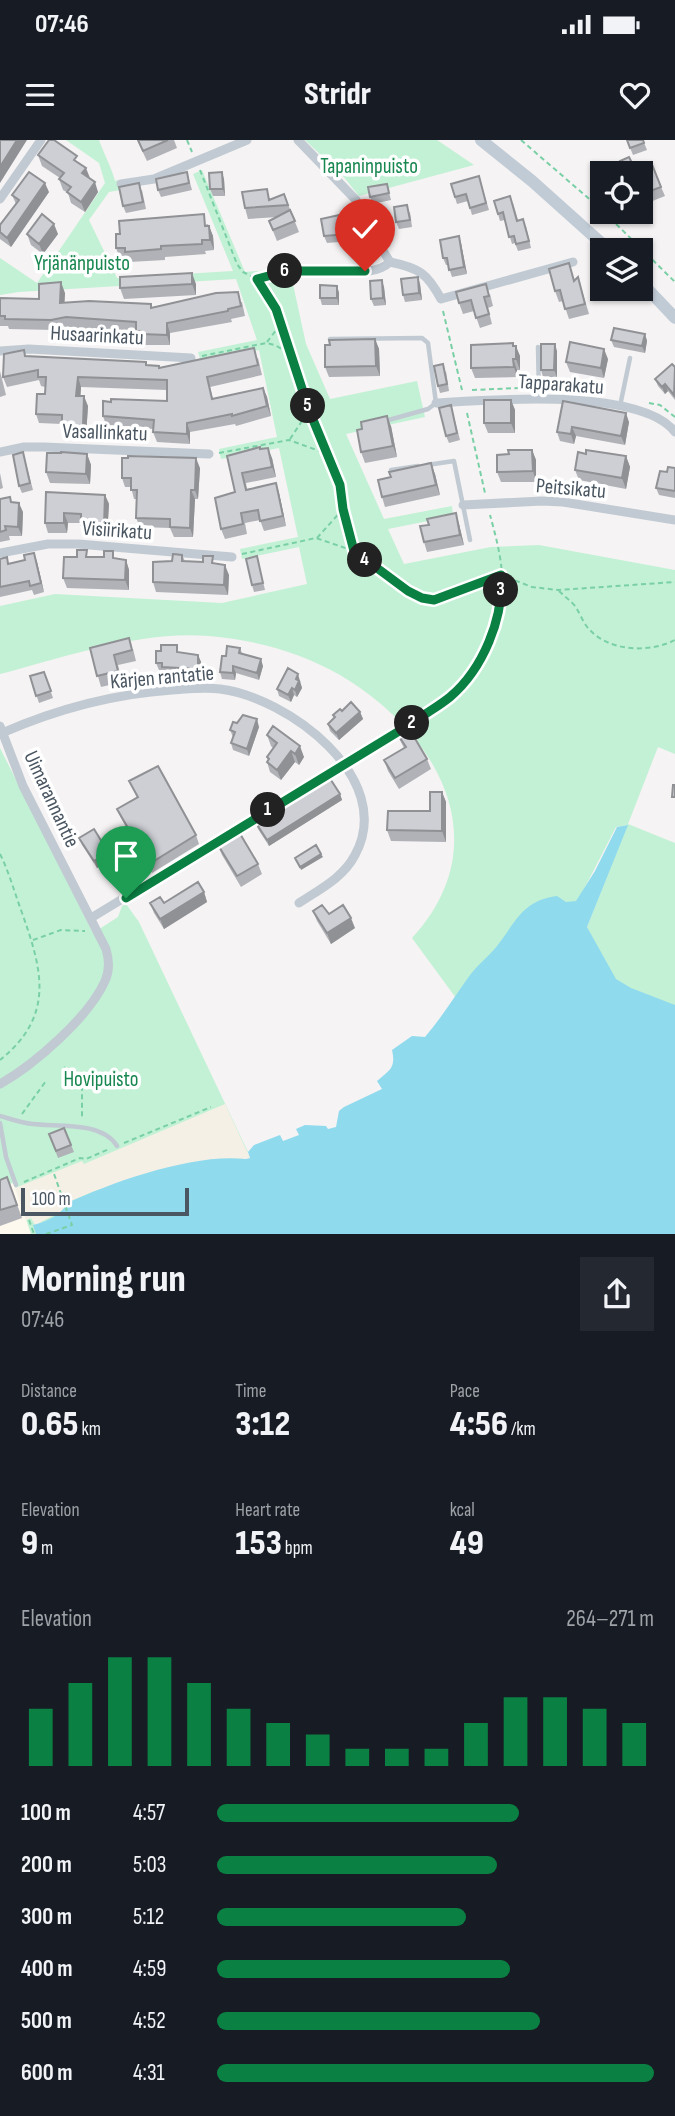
<!DOCTYPE html>
<meta charset="utf-8">
<style>
body{margin:0;font-family:"Sofia Sans Condensed",sans-serif;background:#242831;color:#f1f3f6;height:100vh;display:flex;flex-direction:column;font-size:26px;white-space:nowrap}
*{box-sizing:border-box;margin:0}
p{font-size:23px;color:#9ea1a6}
.icon{flex:none;width:38px;height:38px;fill:none;stroke:currentColor;stroke-width:2;stroke-linecap:round;stroke-linejoin:round}
.map{position:relative;height:1094px;overflow:hidden}
.sheet{display:flex;flex-direction:column;background:#171b24;flex:1}
.sheet>*{flex:none}
.buttons{position:absolute;left:590px;top:21px;display:grid;gap:14px}
.buttons a{display:grid;place-items:center;width:63px;height:63px;border-radius:0px;background:#171b24;box-shadow:0 2px 5px #0004;font-size:35px}
.scale{position:absolute;left:21px;bottom:18px;width:168px;box-sizing:border-box;padding-left:7px;border:4px solid #4a5661;border-top:0;font-size:19px;line-height:24px;white-space:nowrap;color:#4a5661;-webkit-text-stroke:5px #fff;paint-order:stroke}
.pin{position:absolute;display:grid;place-items:center;width:60px;height:60px;color:#fff;margin:-72px -30px;border-radius:50% 50% 50% 0;rotate:-45deg;box-shadow:0 0 7px #0007}
.pin .icon{rotate:45deg}
.km{position:absolute;width:35px;height:35px;margin:-18px;border-radius:50%;background:#222;color:#fff;font-size:19px;line-height:35px;text-align:center}
.round{display:grid;place-items:center;flex:none;width:74px;height:74px;border-radius:0px;background:#242831}
.head{display:flex;align-items:center;justify-content:space-between;height:119px;padding:0 21px}
h1{font-size:38px;font-weight:800;line-height:52px}
.metrics{display:grid;grid-template-columns:repeat(3,1fr);gap:10px;height:119px;padding:7px 21px}
.metrics div{display:grid;align-content:center}
.metrics b{font-size:35px;font-weight:800}
.metrics small{font-size:19px;font-weight:400}
.metrics p{font-size:19px}
.chart{height:196px;padding:14px 21px}
.chart p{display:flex;justify-content:space-between}
.chart svg{width:100%;height:126px;margin-top:7px;stroke:#0b8043;stroke-width:6}
ul{padding:0 21px;list-style:none;font-size:23px}
li{display:grid;grid-template-columns:112px 84px 1fr;align-items:center;height:52px}
li i{height:18px;border-radius:9px;background:#0b8043}
.status{display:flex;justify-content:space-between;align-items:center;height:49px;padding:0 35px;background:#171b24;direction:ltr}
.status svg{height:19px;fill:currentColor}
header{display:flex;justify-content:space-between;align-items:center;height:91px;padding:0 21px;background:#171b24;font-size:32px;font-weight:800}
.map>svg:first-child{display:block}
</style>
<div class="status"><b>07:46</b><svg viewBox="0 0 49 12"><path d="M0 12V9h3v3zM5 12V6h3v6zM10 12V3h3v9zM15 12V0h3v12zM26 1h20v11H26zM47 4h2v5h-2z"/></svg></div>
<header><svg class="icon" aria-label="menu" viewBox="0 0 24 24"><path d="M4 6h16M4 12h16M4 18h16"/></svg>Stridr<svg class="icon" aria-label="heart" viewBox="0 0 24 24"><path d="M12 20l-8-8c-3-5 5-10 8-4 3-6 11-1 8 4z"/></svg></header>
<div class="map">
<svg width="675" height="1094" viewBox="0 0 675 1094">
<rect width="100%" height="100%" fill="#f5f3f3"/>
<path fill="#fdf9ef" d="M14,1043L31,1094H0V1045Z"/>
<path fill="#c3f1d5" d="M66,0H99C104,14 111,26 115,41L118,40L120,50L109,52L89,80L117,138L233,131L193,34L202,30L245,132L282,129V124L329,125L330,136L291,135L306,204L330,259L417,241L425,277L346,294L384,379L452,366L453,376L388,389L404,424L491,407L539,405L675,430V614L658,607L628,684L675,703V935H654L587,787L627,685L616,687L583,751L562,809L451,865L456,858L412,798C500,702 438,593 340,535C300,512 255,500 209,496C141,490 65,517 0,534V466L55,454L222,463L307,444L299,407L242,419L240,409L298,397L279,308L221,319L219,309L277,297L259,210L201,222L198,212L257,200L236,139L19,152L0,155V118L37,143L105,43L99,23Z
M305,0H437L474,25L359,56L343,36Z
M0,608L93,793L118,777L122,766L126,764L139,782L248,1012L34,1085L36,1094H31L14,1043L0,1045Z"/>
<path fill="#f5f0e5" d="M225,964L250,1018L177,1026L92,1052L67,1063L64,1070L35,1085L31,1078L26,1080L15,1048L82,1021L84,1024Z"/>
<path fill="#90daee" d="M628,685L587,787L616,839L631,848L675,865V1094H36L33,1085C45,1082 62,1075 67,1063C115,1041 194,1013 246,1019L250,1018L248,1012L254,1005L280,995L283,1001L299,995L296,989L305,985L326,986L328,989L336,987L339,971L344,967L382,949L377,941C390,930 396,928 392,910L412,896L425,897C442,877 455,856 470,835C479,823 492,814 500,802C517,779 525,760 557,756L566,762L576,761L595,731L617,687Z"/>
<g fill="none" stroke-linecap="round" stroke-linejoin="round">
<path stroke="#7ad0a6" stroke-width="2" stroke-dasharray="5 3.5" stroke-linecap="butt" d="M187,0L192,12
M521,0L602,70
M200,30L237,124L243,132L257,139L276,169L309,270L340,345L343,369L354,411
M604,72L675,142
M257,139L287,131L330,130
M443,171L462,250
M267,202L280,185
M202,216L266,203L275,205L290,214
M549,248H560
M472,250L518,248
M649,263L660,265L675,277
M467,273L485,353
M290,299L308,272
M219,313L289,300L325,313
M317,398L343,369
M242,414L316,398L354,411L408,451L422,458L434,460L501,435L532,447L558,450L675,442
M559,451C564,456 570,460 575,466C580,473 583,483 589,489C609,512 650,513 675,500
M406,587C461,553 498,513 502,445C503,422 496,397 490,375
M352,619L398,591
M212,705L336,630
M0,714C9,732 14,751 21,770C42,829 56,875 0,920
M33,800L61,790L85,791
M64,927L82,948V979
M22,974L46,941
M124,1003L211,967
M24,1042L80,1018L86,1019L109,1009
M29,1080L34,1094
M46,1094L72,1085L53,1031"/>
<path stroke="#c1cad2" stroke-width="4.5" d="M330,199L422,198L428,203L436,263L428,269L385,281
M538,207L539,258
M620,266L630,218
M427,325L454,321L470,400
M391,330L418,326
M0,976C11,979 21,983 33,984C57,987 102,981 117,1006
M0,983L6,1017L16,1045"/>
<path stroke="#c1cad2" stroke-width="9" d="M298,0L356,60L375,98L390,122C419,128 427,133 441,159L573,122
M121,44L154,39L247,0
M0,59L41,0
M338,130C356,131 376,135 390,122
M0,211L29,209L191,218
M436,263C489,260 640,247 675,292
M0,312L24,307H44L209,314
M463,365L542,361L563,362L675,380
M0,413L48,404H78L232,417
M0,586L23,646L106,809C109,819 110,830 105,841C89,877 34,925 0,944
M2,593C57,569 112,554 172,550C188,549 204,547 220,549C287,557 397,638 355,715C343,738 320,749 299,763
M91,778L203,710"/>
<path stroke="#c1cbd6" stroke-width="12" d="M481,0L532,41L609,110
M640,141L675,178"/>
</g>
<path fill="#b0b2b7" d="M137,0H174L177,8L147,21Z
M627,0H643L647,10L633,15Z
M38,15L80,24L98,52L85,72L71,63L68,53L63,50L59,39L60,38L42,26Z
M635,29L661,47L665,56L640,66V33Z
M187,32L192,50L161,57L158,50Z
M224,39L225,56H213L210,49Z
M481,43L489,70L472,75L468,61L457,64L451,44Z
M387,44L391,60L373,64L370,57Z
M142,50L146,69L126,73L123,66Z
M49,52L11,107L0,99V85L16,64L12,55Z
M284,54L299,92L277,101L269,81L278,77L248,79L245,68L271,59Z
M513,63L518,80L526,86L531,108L518,111L515,103L512,104L505,80L500,81L498,74Z
M410,72L412,87L399,89L396,82Z
M346,81L351,101L327,103L324,96Z
M208,84L213,96L214,110L205,111L206,114L165,117V120L129,122L128,118L120,119L116,108Z
M27,94H58L43,114L31,105Z
M461,103L467,134L452,137L448,125H446L443,118Z
M574,140L581,147L589,174L569,179L563,161L559,162L555,151Z
M196,144V155L124,159L120,148Z
M420,144L422,160L405,162L403,155Z
M337,146L339,153V165H322L320,158Z
M384,147L386,165L374,166L371,159Z
M65,153L64,163L152,167L242,162L245,176L231,179L232,182L170,193V205H144L143,201H140L136,192L69,188L55,190L9,189L8,186H0V158L39,159Z
M490,154L493,166L488,168L492,184L480,188L474,171L463,174L459,163Z
M645,194L647,201L645,213L614,207L611,200Z
M375,199L379,209L380,236L329,237L325,227Z
M514,206L520,216V230H517V237L475,238L471,228Z
M557,211V237H543L541,230Z
M26,216L146,222L147,225L160,228L258,218L262,235L210,247L213,259L263,248L267,257L271,276L236,286L235,284L190,292V304L157,302L153,292V289L106,285L103,276L167,261V250L81,247L80,256L88,266L86,296H65L62,284L39,283L36,274L45,254V247L41,246L39,240L7,247L3,237Z
M608,219L604,238L570,232L566,222Z
M675,227V260L668,251L665,254L658,246L655,239Z
M0,231L6,255L0,257Z
M446,231L449,251L440,253L438,246Z
M511,260L515,270V293H488L484,283Z
M563,261L629,282L625,305L576,296L574,304L560,301L557,292Z
M451,265L460,300L449,303L446,296Z
M391,286L397,317L365,323L361,312Z
M261,309L272,318L276,337L246,343L247,349L276,343L279,353L286,386L264,391L260,380L245,383L247,394L225,399L221,389L235,352L227,316Z
M532,310L536,320V342H501L497,332L509,314Z
M23,312L33,350L22,353L19,346Z
M87,314L91,325L90,344L50,343L46,332Z
M586,314L626,316L630,327L626,349L579,340L575,330Z
M200,328L198,359H195L193,397H174L170,388L140,387L136,378L137,359H134L131,347H125L122,338Z
M675,328V358L659,355L656,348L667,332Z
M0,333L3,348L0,349Z
M435,334L440,355L385,367L382,357Z
M46,352L105,355L109,364L107,396L85,395L81,383H68L67,393H48L45,383Z
M0,359L12,362L23,372L22,396H9L10,400L0,402Z
M459,384L464,405L427,412L424,402Z
M34,413L37,422L44,452L34,455L32,450L0,457V419L9,424L25,420Z
M182,415L185,421L215,423L229,435L228,455L156,452L153,442L172,421Z
M257,416L265,450L254,452L252,445Z
M77,417L126,420L129,430V450L67,448L63,438Z
M90,508L133,509L136,521L118,525L122,542L101,547Z
M240,508L242,513L263,526L259,540L236,533L235,540L222,539L220,532L226,516Z
M180,513L198,515L201,522V536L164,535L163,530H159L156,523Z
M44,532L53,558L39,563L30,536Z
M301,541L300,542L302,548L297,557L294,555L291,562L279,556L277,549Z
M342,571L360,572L363,579L339,600L330,591L328,584L334,578L333,575Z
M237,583L259,587L249,616L233,610L231,603L233,597L230,590Z
M396,592L427,619L431,629L399,649L388,631L384,620L404,608Z
M267,595L304,617L299,625L295,622L281,640L270,632L267,622L268,620L267,617L273,608L271,606Z
M129,641L196,695L199,704L152,733L121,678L117,669L137,658Z
M442,652L446,662V702L391,701L387,690L430,671Z
M340,654L342,660L269,706L258,689L256,683Z
M79,698L108,712L111,719L97,728L82,705Z
M218,705L258,724L262,734L241,747L222,715Z
M204,752L207,762L164,789L154,773L150,763H164Z
M313,771L329,774L355,788L331,804L317,781Z
M64,988L74,1012L58,1018L49,994Z
M7,1037L22,1078L0,1086V1040Z"/>
<path fill="#909195" d="M17,0H27L0,43V27Z
M86,28L90,38L82,33Z
M222,32L224,39L225,56L223,49Z
M95,42L98,52L85,72L81,62Z
M45,43L49,52L11,107L7,98Z
M54,84L58,94L43,114L39,104Z
M209,86L213,96L214,110L210,100Z
M459,96L461,103L467,134L464,127Z
M192,133L196,144V155L192,144Z
M418,137L420,144L422,160L419,153Z
M382,140L384,147L386,165L383,158Z
M61,142L65,153L64,173L60,163Z
M337,146L339,153V165L337,158Z
M167,183L170,193V205L167,195Z
M645,194L647,201L645,213L642,206Z
M375,199L379,209L380,236L376,226Z
M513,203L516,212V206L520,216V230L516,219Z
M555,204L557,211V237L554,230Z
M604,209L608,219L604,238L601,228Z
M513,219L517,230V237L514,227Z
M78,237L81,247L80,265L76,256Z
M665,244L668,251L665,254L662,247Z
M263,248L267,257L271,276L267,266Z
M84,256L88,266L86,296L83,286Z
M511,260L515,270V293L511,283Z
M626,273L629,282L625,305L621,296Z
M387,276L391,286L397,317L393,306Z
M187,283L190,292V304L187,294Z
M572,287L576,296L574,304L571,294Z
M268,308L272,318L276,337L272,327Z
M532,310L536,320V342L533,331Z
M87,314L91,325L90,344L86,334Z
M626,316L630,327L626,349L622,338Z
M196,318L200,328L198,359L195,350Z
M431,323L435,334L440,355L436,345Z
M276,343L279,353L286,386L283,376Z
M191,350L195,359L193,397L190,388Z
M105,355L109,364L107,396L104,386Z
M19,363L23,372L22,396L18,387Z
M64,373L68,383L67,393L64,383Z
M456,373L459,384L464,405L460,395Z
M34,413L37,422L44,452L41,443Z
M126,420L129,430V450L125,440Z
M225,425L229,435L228,455L224,445Z
M198,515L201,522V536L198,529Z
M261,519L263,526L259,540L257,533Z
M233,526L236,533L235,540L233,533Z
M298,534L302,548L297,557L295,550L296,539Z
M292,548L294,555L291,562L288,555Z
M360,572L363,579L339,600L336,593Z
M257,579L259,587L249,616L247,609Z
M300,606L304,617L299,625L295,614Z
M291,611L295,622L281,640L277,630Z
M442,652L446,662V702L442,691Z
M340,654L342,660L269,706L267,700Z
M108,712L111,719L97,728L94,721Z
M321,714L323,717L301,730L300,727Z
M204,752L207,762L164,789L160,779Z
M351,778L355,788L331,804L327,793Z"/>
<path fill="#cdcfd5" stroke="#909195" stroke-width="2" d="M0,0H17L0,27Z
M49,0H54L77,16L74,20L86,28L82,33L95,42L81,62L67,52L71,47L59,39L64,33L38,15Z
M138,0H168L143,11Z
M627,0H643L644,3L630,8Z
M629,17L635,29L651,22L661,47L640,55V33H623H625L620,21Z
M29,32L45,43L7,98L0,92V85L19,60L12,55Z
M187,32L189,43L158,50L156,39Z
M222,32L223,49H210L209,33Z
M479,36L486,63L470,68L466,54L455,57L451,44Z
M139,43L143,62L123,66L119,47Z
M387,44L389,53L370,57L368,47Z
M267,49L269,60L284,54L288,65L245,68L242,52Z
M510,56L517,81L523,79L529,101L516,104L514,96L509,97L503,72L498,74L494,61Z
M407,65L410,80L396,82L394,67Z
M290,70L295,81L273,90L269,81Z
M42,74L54,84L39,104L27,94Z
M204,74L205,86H209L210,100H202V104L161,106V109L125,112V108H116V94H120L119,81Z
M344,74L348,94L324,96L321,79Z
M459,96L464,127L449,130L447,118H443L440,100Z
M569,123L574,141L578,137L585,164L565,169L560,150L555,151L549,129Z
M192,133V144L120,148V137Z
M418,137L419,153L403,155L401,139Z
M382,140L383,158L371,159L370,141Z
M61,142L60,163L89,161L151,164V168L216,153L238,152L241,166L228,169V171L167,183V195L141,194V191H136V182L66,177L51,180L5,179V176H0V158L39,159V144Z
M486,144L489,156L484,157L489,174L476,178L471,160L459,163L456,152Z
M320,145L337,146V158H320Z
M614,188L645,194L642,206L611,200Z
M375,199L376,226L325,227V205H330L329,200Z
M570,202L604,209L601,228L566,222Z
M513,203V206H516V219H513L514,227L471,228V205Z
M541,204H555L554,230H541Z
M254,208L258,225L207,237L212,259L263,248L267,266L232,276V274L187,283V294L153,292L154,280L103,276V261L111,262V259L167,261V240L78,237L76,256H84L83,286H62V275L36,274L37,254H45L46,237H38V230L3,237L4,214L24,210L25,216L146,222V225L159,226V228Z
M443,224L447,244L438,246L434,226Z
M672,224L675,227L674,255L665,244L662,247L655,239Z
M484,260H511V283H484Z
M563,261L626,273L621,296L572,287L571,294L557,292Z
M451,265L457,293L446,296L439,268Z
M387,276L393,306L361,312L357,290L362,289L361,282Z
M260,307V309L268,308L272,327L242,333L246,350L276,343L283,376L260,381L258,370L241,373L243,384L221,389L215,358L235,352L227,316Z
M508,310H532L533,331L497,332V315L509,314Z
M586,310L626,316L622,338L575,330L578,312L586,314Z
M23,312L30,343L19,346L13,315Z
M61,312L87,314L86,334L46,332L47,313H61Z
M128,316L196,318L195,350H191L190,388L170,387V379L136,378L137,350H131V338H122V318H128Z
M431,323L436,345L382,357L378,340L391,337L389,332Z
M668,327L675,328V351L656,348L660,331L667,332Z
M46,352L105,355L104,386L81,385V374L64,373V383H45Z
M10,357L11,362L19,363L18,387L5,386L6,390L0,392V359Z
M456,373L460,395L424,402L420,386L429,385L427,379Z
M77,410H87L86,417H104V411H113V418L126,420L125,440L63,438L64,417H77Z
M34,413L41,443L30,446L29,441L0,447V419L7,417L8,424L25,420L24,415Z
M173,414L182,415V421L203,422V416H213L212,423L225,425L224,445L153,442V422L172,421Z
M257,416L263,443L252,445L246,419Z
M129,498L132,510L114,515L118,531L97,536L90,508Z
M161,505H177V512L198,515V529L162,527V523H156V511H161Z
M227,506L240,508L239,513L261,519L257,533L233,526V533L220,532L222,516H226Z
M288,528L298,534L296,539L299,541L295,550L292,548L288,555L277,549Z
M44,532L51,551L36,556L30,536Z
M351,562L360,572L336,593L328,584L335,577L333,575L340,569L342,571Z
M243,575L257,579L247,609L231,603L235,592L230,590L233,582L237,583Z
M407,585L427,619L395,638L384,620L406,607L396,592Z
M273,586L300,606L295,614L291,611L277,630L267,622L269,619L267,617L277,603L267,595Z
M158,626L196,695L149,724L117,669L138,657L129,641Z
M329,637L340,654L267,700L256,683Z
M673,645H675V657H672Z
M430,652H442V691L387,690L388,671H430Z
M94,689L108,712L94,721L79,698Z
M239,692L258,724L237,736L218,705Z
M316,705L321,714L300,727L295,718Z
M198,742L204,752L160,779L150,763L160,757L164,763Z
M322,765L329,774L343,765L351,778L327,793L313,771Z
M64,988L71,1005L56,1011L49,994Z
M7,1037L17,1065L0,1070V1040Z"/>
<g fill="none" stroke-linecap="round" stroke-linejoin="round">
<defs>
<path id="route" d="M126,758L414,582C426,573 439,566 450,557C483,529 504,478 501,435L434,460L422,458L408,451L354,411L343,369L340,345L309,270L276,169L257,139L287,131H365"/>
</defs>
<use href="#route" stroke="#fff" stroke-width="14"/>
<use href="#route" stroke="#0b8043" stroke-width="9"/>
</g>
<g text-anchor="middle" stroke-width="7" stroke-linejoin="round" paint-order="stroke">
<g font-size="21" fill="#17864f" stroke="#fff">
<text x="369" y="33">Tapaninpuisto</text>
<text x="82" y="130">Yrjänänpuisto</text>
<text x="101" y="946">Hovipuisto</text>
</g>
<g font-size="21" fill="#4a5661" stroke="#fff">
<text transform="translate(97 195) rotate(3)" y="7">Husaarinkatu</text>
<text transform="translate(561 244) rotate(4)" y="7">Tapparakatu</text>
<text transform="translate(105 292) rotate(2)" y="7">Vasallinkatu</text>
<text transform="translate(571 348) rotate(5)" y="7">Peitsikatu</text>
<text transform="translate(117 390) rotate(4)" y="7">Visiirikatu</text>
<text transform="translate(162 537) rotate(-5)" y="7">Kärjen rantatie</text>
<text transform="translate(52 659) rotate(65)" y="7">Uimarannantie</text>
</g>
</g>
</svg>
<div class="buttons">
<a><svg class="icon" aria-label="locate" viewBox="0 0 24 24"><circle cx="12" cy="12" r="6"/><path d="M12 2v4M12 18v4M2 12h4M18 12h4"/></svg></a>
<a><svg class="icon" aria-label="layers" viewBox="0 0 24 24"><path d="M12 4l9 5-9 5-9-5zM3 14l9 5 9-5"/></svg></a>
</div>
<div class="scale">100 m</div>
<div class="pin" style="left:126px;top:758px;background:#1e9e55"><svg class="icon" aria-label="arrive" viewBox="0 0 24 24"><path d="M6 21V4h12l-3 4 3 4H6"/></svg></div>
<div class="pin" style="left:365px;top:131px;background:#d93025"><svg class="icon" aria-label="check" viewBox="0 0 24 24"><path d="M5 12l5 5 9-10"/></svg></div>
<b class="km" style="left:268px;top:670px">1</b>
<b class="km" style="left:412px;top:583px">2</b>
<b class="km" style="left:501px;top:450px">3</b>
<b class="km" style="left:365px;top:420px">4</b>
<b class="km" style="left:308px;top:266px">5</b>
<b class="km" style="left:285px;top:131px">6</b>
</div>
<section class="sheet">
<div class="head"><div><h1>Morning run</h1><p>07:46</p></div><a class="round"><svg class="icon" aria-label="share" viewBox="0 0 24 24"><path d="M12 15V3M7 8l5-5 5 5M5 13v7h14v-7"/></svg></a></div>
<div class="metrics">
<div><p>Distance</p><b>0.65<small> km</small></b></div>
<div><p>Time</p><b>3:12</b></div>
<div><p>Pace</p><b>4:56<small> /km</small></b></div>
</div>
<div class="metrics">
<div><p>Elevation</p><b>9<small> m</small></b></div>
<div><p>Heart rate</p><b>153<small> bpm</small></b></div>
<div><p>kcal</p><b>49</b></div>
</div>
<div class="chart"><p><span>Elevation</span>264–271 m</p>
<svg viewBox="0 0 160 44" preserveAspectRatio="none"><path d="M5 44V24M15 44V15M25 44V6M35 44V6M45 44V15M55 44V24M65 44V29M75 44V33M85 44V38M95 44V38M105 44V38M115 44V29M125 44V20M135 44V20M145 44V24M155 44V29"/></svg>
</div>
<ul>
<li><b>100 m</b>4:57<i style="width:69%"></i></li>
<li><b>200 m</b>5:03<i style="width:64%"></i></li>
<li><b>300 m</b>5:12<i style="width:57%"></i></li>
<li><b>400 m</b>4:59<i style="width:67%"></i></li>
<li><b>500 m</b>4:52<i style="width:74%"></i></li>
<li><b>600 m</b>4:31<i style="width:100%"></i></li>
</ul>
</section>
